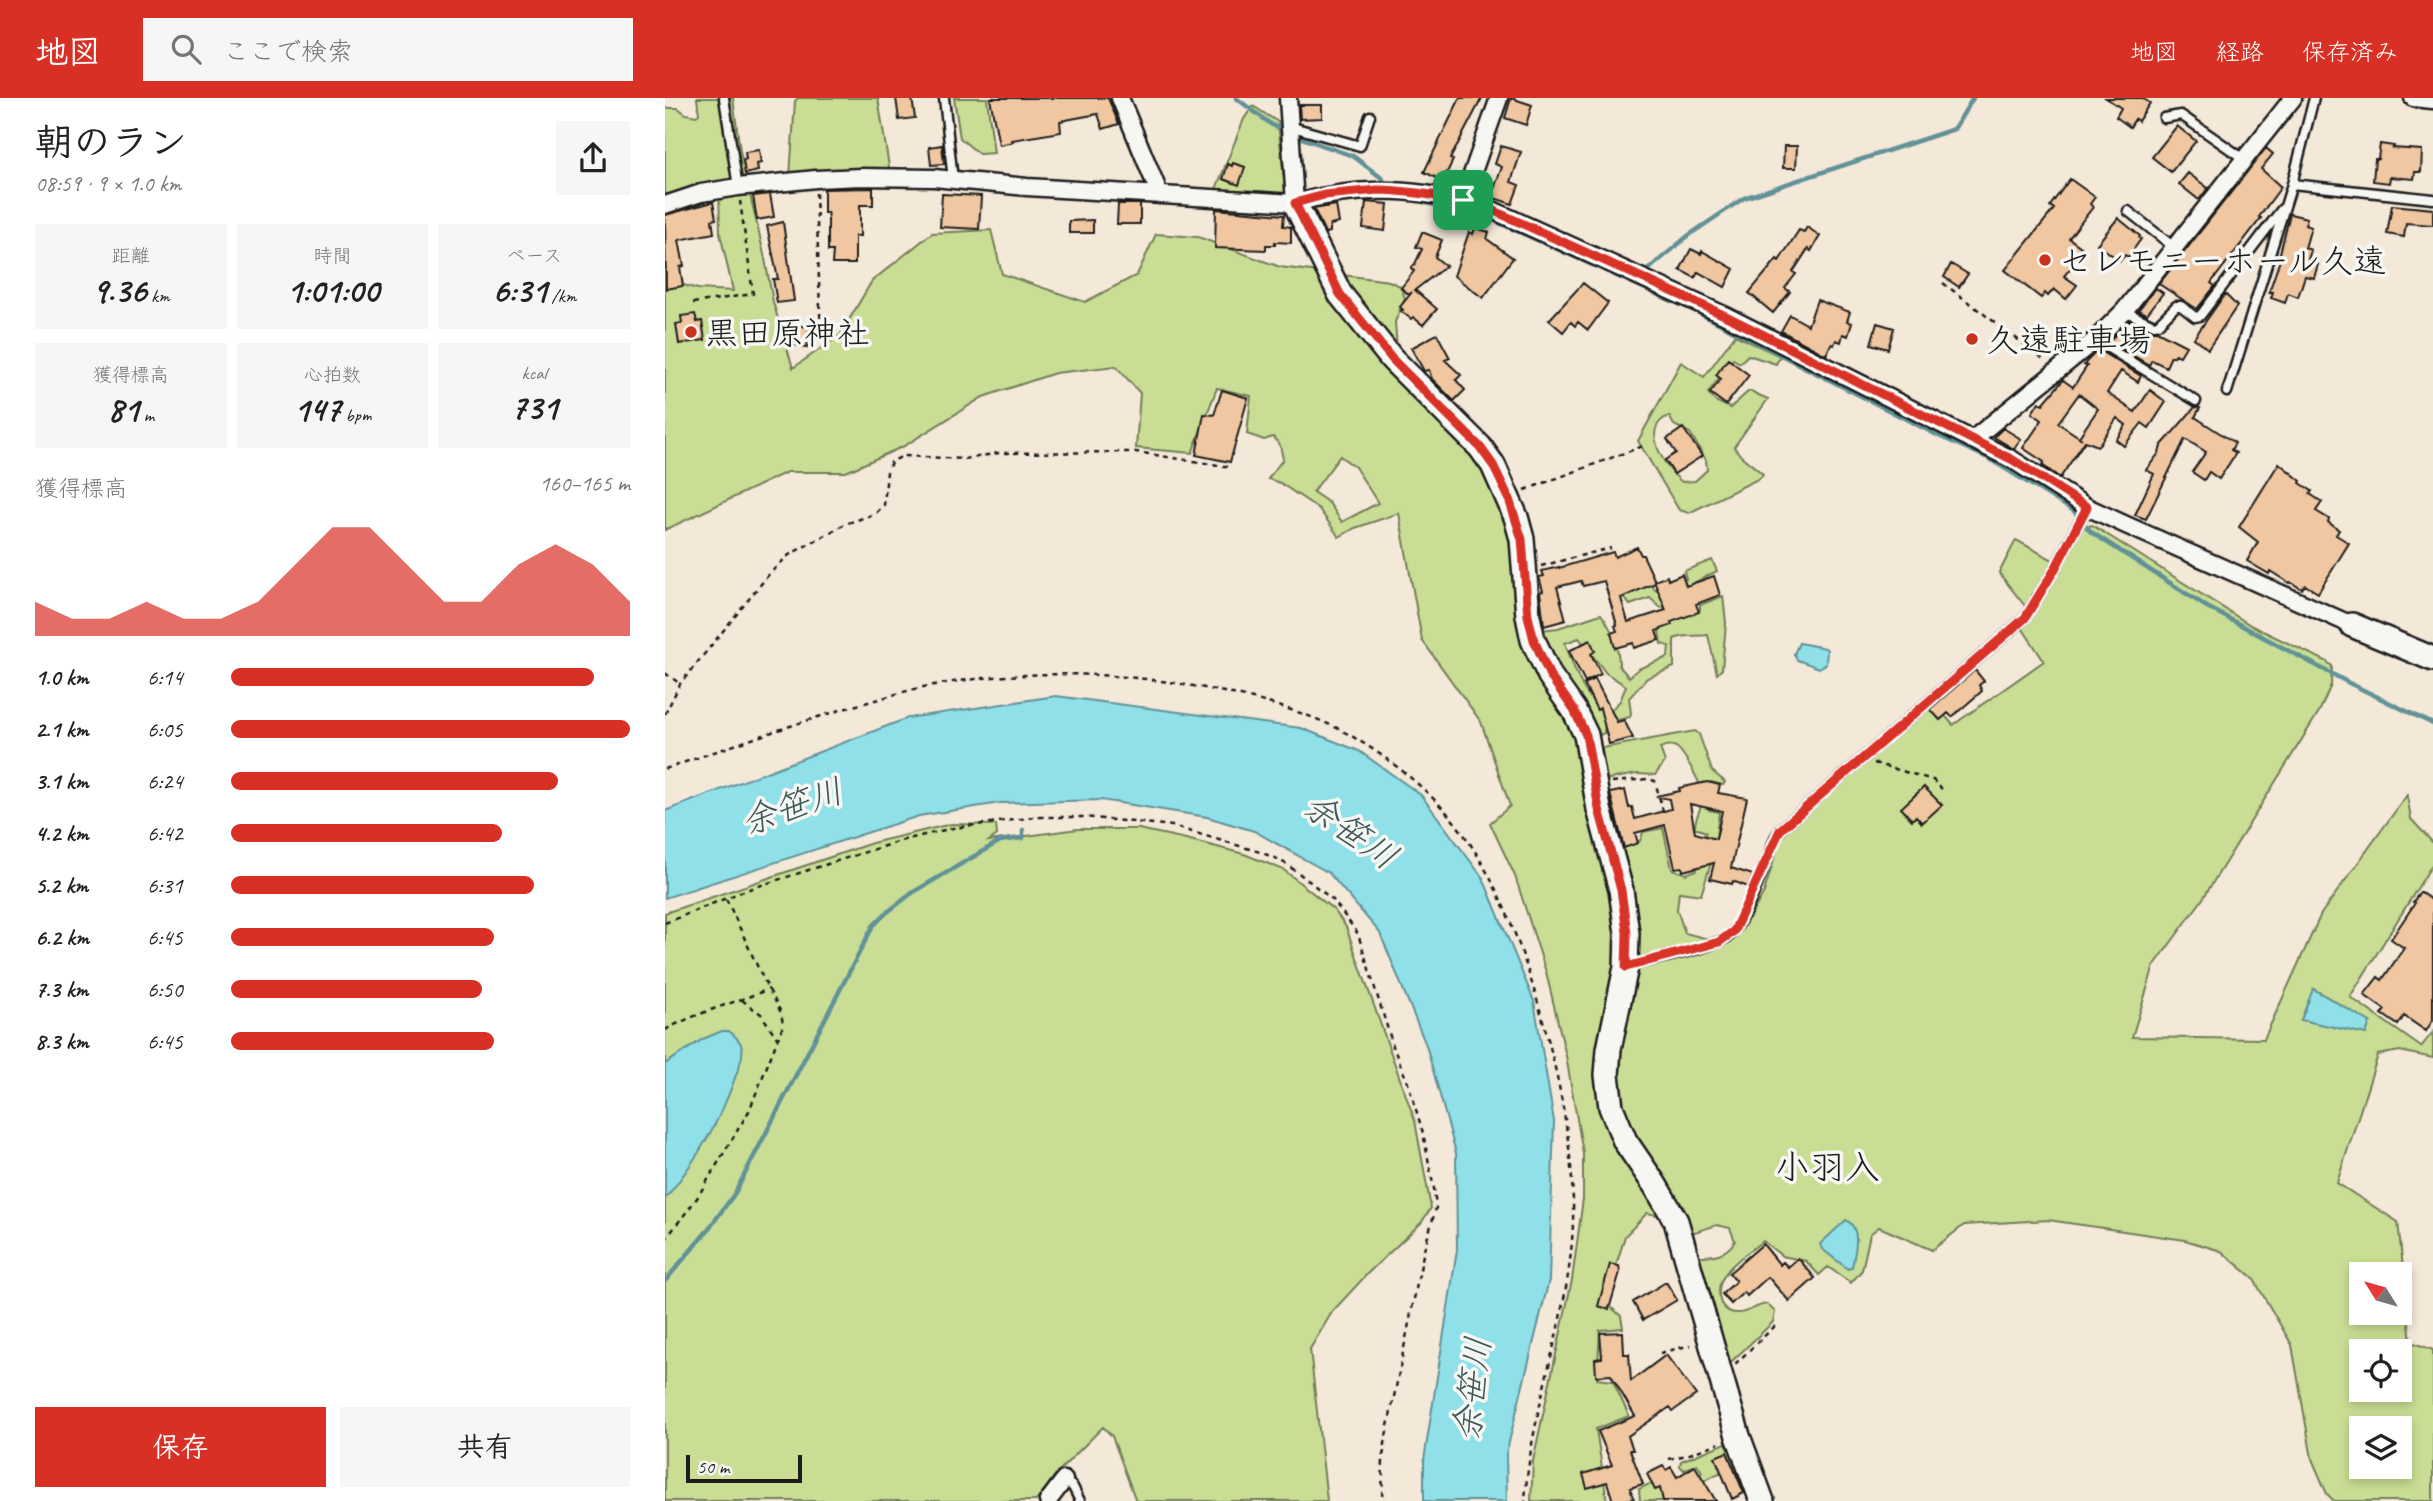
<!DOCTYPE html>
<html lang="ja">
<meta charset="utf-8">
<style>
body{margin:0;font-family:Caveat,"Klee One",sans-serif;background:#f6f6f6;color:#222;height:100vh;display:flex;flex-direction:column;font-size:26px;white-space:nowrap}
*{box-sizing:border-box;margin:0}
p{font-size:23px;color:#767676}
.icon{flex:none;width:38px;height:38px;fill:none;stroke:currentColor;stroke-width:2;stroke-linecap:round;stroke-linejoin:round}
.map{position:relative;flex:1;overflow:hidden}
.drawer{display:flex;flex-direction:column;background:#fff;width:665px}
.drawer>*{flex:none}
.needle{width:46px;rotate:307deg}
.controls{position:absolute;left:1684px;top:1164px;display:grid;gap:14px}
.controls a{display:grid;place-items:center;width:63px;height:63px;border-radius:0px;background:#fff;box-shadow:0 4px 10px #0003;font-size:35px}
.scale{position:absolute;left:21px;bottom:18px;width:116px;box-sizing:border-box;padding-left:7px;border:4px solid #1c1c1c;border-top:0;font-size:19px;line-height:24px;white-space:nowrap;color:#1c1c1c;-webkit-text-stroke:5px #f6f6f2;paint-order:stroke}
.pin{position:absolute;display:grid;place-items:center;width:60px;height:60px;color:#fff;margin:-30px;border-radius:14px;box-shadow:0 4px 10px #0006}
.round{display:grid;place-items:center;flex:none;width:74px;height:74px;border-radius:0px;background:#f6f6f6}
.head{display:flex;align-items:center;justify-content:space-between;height:119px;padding:0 35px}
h1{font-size:38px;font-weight:700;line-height:52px}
.figures{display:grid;grid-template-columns:repeat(3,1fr);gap:10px;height:119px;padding:7px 35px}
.figures div{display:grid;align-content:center;border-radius:0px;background:#f6f6f6;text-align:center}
.figures b{font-size:35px;font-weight:700}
.figures small{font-size:19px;font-weight:400}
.figures p{font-size:19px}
.chart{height:196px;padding:14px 35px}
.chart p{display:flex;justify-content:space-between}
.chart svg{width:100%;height:126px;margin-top:7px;fill:#d93025;opacity:.7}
.button{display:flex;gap:14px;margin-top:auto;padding:14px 35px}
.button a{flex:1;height:80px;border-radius:0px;background:#d93025;color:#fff;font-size:28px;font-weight:700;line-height:80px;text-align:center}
.button a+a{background:#f6f6f6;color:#222}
ul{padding:0 35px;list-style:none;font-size:23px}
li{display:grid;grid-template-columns:112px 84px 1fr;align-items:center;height:52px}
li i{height:18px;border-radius:9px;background:#d93025}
header{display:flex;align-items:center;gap:42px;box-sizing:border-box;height:98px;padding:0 35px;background:#d93025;color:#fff}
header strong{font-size:33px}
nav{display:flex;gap:38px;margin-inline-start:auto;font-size:24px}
.search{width:490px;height:63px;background:#f6f6f6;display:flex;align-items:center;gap:18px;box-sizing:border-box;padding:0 24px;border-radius:0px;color:#767676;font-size:26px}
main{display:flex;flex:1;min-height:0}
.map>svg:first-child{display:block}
</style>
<header>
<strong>地図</strong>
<div class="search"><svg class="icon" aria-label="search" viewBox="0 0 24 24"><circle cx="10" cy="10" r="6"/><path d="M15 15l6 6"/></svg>ここで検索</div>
<nav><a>地図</a><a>経路</a><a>保存済み</a></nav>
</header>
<main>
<section class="drawer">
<div class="head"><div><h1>朝のラン</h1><p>08:59 · 9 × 1.0 km</p></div><a class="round"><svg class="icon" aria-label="share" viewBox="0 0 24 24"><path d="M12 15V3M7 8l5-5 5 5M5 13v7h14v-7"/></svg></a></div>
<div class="figures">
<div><p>距離</p><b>9.36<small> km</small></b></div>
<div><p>時間</p><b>1:01:00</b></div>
<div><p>ペース</p><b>6:31<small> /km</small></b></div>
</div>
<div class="figures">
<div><p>獲得標高</p><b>81<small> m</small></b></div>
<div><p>心拍数</p><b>147<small> bpm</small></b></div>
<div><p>kcal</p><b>731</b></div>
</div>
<div class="chart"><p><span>獲得標高</span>160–165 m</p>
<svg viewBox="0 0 160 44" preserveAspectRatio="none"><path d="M0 44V32L10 38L20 38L30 32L40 38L50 38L60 32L70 19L80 6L90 6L100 19L110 32L120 32L130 19L140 12L150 19L160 32V44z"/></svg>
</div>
<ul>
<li><b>1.0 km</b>6:14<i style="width:91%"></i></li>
<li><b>2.1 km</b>6:05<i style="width:100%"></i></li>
<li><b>3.1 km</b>6:24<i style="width:82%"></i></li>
<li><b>4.2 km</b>6:42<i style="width:68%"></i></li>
<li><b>5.2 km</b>6:31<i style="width:76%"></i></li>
<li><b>6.2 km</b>6:45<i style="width:66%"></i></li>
<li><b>7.3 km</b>6:50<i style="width:63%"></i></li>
<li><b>8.3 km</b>6:45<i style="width:66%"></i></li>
</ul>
<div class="button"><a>保存</a><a>共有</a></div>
</section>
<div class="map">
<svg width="1768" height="1403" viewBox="0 0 1768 1403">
<rect width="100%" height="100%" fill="#f4e8d9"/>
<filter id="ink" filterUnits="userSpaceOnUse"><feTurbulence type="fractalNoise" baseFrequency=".0143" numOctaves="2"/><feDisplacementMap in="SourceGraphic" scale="14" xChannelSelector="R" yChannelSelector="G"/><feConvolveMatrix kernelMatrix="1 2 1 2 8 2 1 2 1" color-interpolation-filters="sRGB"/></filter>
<g filter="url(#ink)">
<path fill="#c9de94" stroke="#727d58" stroke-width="2" fill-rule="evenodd" d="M32,0H68L75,53L100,161L108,204L128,270L175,237L207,183L267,135L326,132L337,176L420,204L472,177L491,136L533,139L615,169L724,183L735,188L740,200L730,224L733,263L807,347L843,413L860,534L893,530L936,516C947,531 954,549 954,568L964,579L973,571L1003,559L1004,548L996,546L994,533L1006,521L1002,511L995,509L985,500L965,507L958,498L985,484L990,492L1021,481L1019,473L1047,462L1052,473L1021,489L1017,518L1035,512V507L1058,498L1061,525L1057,571L1052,576L1043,537C1029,539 1024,536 1009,541V569L982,580L964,600L966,615L965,619L940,625L939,635L933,638L927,635L937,737L963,747L975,743L978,734L998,730L1007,771L1021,776L1032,772L1041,734L1030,730C1029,719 1038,710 1038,698C1038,689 1019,654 1011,649C1005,646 1000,648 995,650L1000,664L990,677L972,676L938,682L932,651L1030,633L1034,636L1047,673L1060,684L1058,687L1046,684L1042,708L1044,712L1054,714L1049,755L1036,797L1014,794L1012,812L1020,835L1043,841L1057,837L1085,819L1099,794L1114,745L1129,723L1268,604L1288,627L1379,563L1356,528L1372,511L1414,431L1427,427L1587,528L1661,563L1667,568L1666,587L1655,612L1537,802L1489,868L1467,939L1599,941L1656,816L1742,697L1746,721L1768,745V765L1685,899L1756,949L1768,934V960L1735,953L1713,957L1672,1085L1733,1124L1746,1244L1768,1252V1403H1669L1662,1396L1647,1361L1627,1247L1588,1180L1556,1153L1520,1142L1383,1122L1299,1127L1267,1152L1214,1129L1205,1136L1197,1172L1186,1185L1163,1169L1154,1177L1141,1163L1117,1158L1098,1143C1081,1156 1047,1176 1055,1202C1056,1209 1064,1215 1071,1215C1082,1216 1091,1207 1102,1206L1110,1214L1108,1224L1064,1266L1028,1158C1045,1158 1060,1159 1070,1143L1065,1130L1052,1127L1023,1136L1016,1122L982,1115L960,1138L940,1204L956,1218L958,1230L935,1232L932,1281L948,1283L964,1318L931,1331L942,1403H866L868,1363L907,1182L918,1101V1055L901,958L881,874L850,778L825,725L845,708L816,624L757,542L734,415L690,430L674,439L654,411L615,385L603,381L618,361L615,347L608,339L599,342L582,336L586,298L552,290L527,355L471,350L475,295L451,268L390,275L318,299L239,348L181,374H122L0,432V163L7,184L33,191L68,193L55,135L54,87L2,97L0,94V10H13L21,16L31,18L34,16ZM675,358L690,369L713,405L677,424L664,405L648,394ZM914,540L941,575L961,588L955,603L946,612C918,608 909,567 900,545ZM1649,891L1704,924L1636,922ZM1696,1176H1734V1214H1696ZM1696,1253H1734V1292H1696ZM1696,1330H1734V1368H1696Z
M133,0H213L225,75L125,79L130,3Z
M289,0H322L329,55L314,56L295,40Z
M588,8L613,24L621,100L549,96L579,21Z
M1070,237L1115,258L1111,266L1083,257L1075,265L1068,261L1043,295L1050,303L1065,310L1084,293L1103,301L1069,349L1076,358L1098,376L1095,380L1024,415L1014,412L973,343L1016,264L1039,279ZM1004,318L1009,327L1025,335L1041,362L1042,372L1030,383L1017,384C1000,371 974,329 1004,318Z
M1351,442L1388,462L1379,485L1360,508L1334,475Z
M286,726L331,727L332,737L324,743L413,731H474L521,741L579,756L619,772L669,812L681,829L750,1023L766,1110L756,1125L704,1174L667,1214L645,1251L662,1403H471L447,1338L438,1329L391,1376L371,1403H0V815L207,745Z
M1061,1345L1067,1346L1073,1366L997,1403H975L974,1391L984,1386L1003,1394L1037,1374L1032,1366L1019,1372L1015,1368L1016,1363Z"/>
<path fill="#8fe0e9" stroke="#619297" stroke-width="2" d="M1134,545L1160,550L1162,552L1161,566L1154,570L1132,562L1129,556Z
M391,598L636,630L694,653L756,697L818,780L869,903L889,1023L884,1182L841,1356L842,1403H759V1362L792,1152L791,1055L761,947L715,835L664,775L589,733L542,719L436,702L335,705L254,718L0,800V713L243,620Z
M1648,891L1705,924L1701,936L1636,922Z
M57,933H64C70,938 76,943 77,950C79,958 74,969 71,977C56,1022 30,1064 0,1101V966L38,941Z
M1181,1122C1197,1130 1190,1154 1187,1169L1183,1171L1157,1151L1155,1146Z"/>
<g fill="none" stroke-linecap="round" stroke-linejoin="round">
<path stroke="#619297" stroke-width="4.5" d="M571,0L607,27L623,34
M631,38L688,58L718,81
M758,104L823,120L1034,215L1274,338L1323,360L1409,413L1426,434L1542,509L1684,585L1768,626
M978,176L1024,137L1079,100L1289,31L1308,0
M0,1183L43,1132L70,1095L208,828L220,816L247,795L335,743L358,740V732"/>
</g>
<path fill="#f0c7a0" stroke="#1c1c1c" stroke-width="2" fill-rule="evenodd" d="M231,0H247L250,20L234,22Z
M325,0H443L454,26L438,31L433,16L395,23L396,34L347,42L348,44L334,47Z
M795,0H817L785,61L788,62L778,83L759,74Z
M846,0L867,7L861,27L840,20Z
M1441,0H1477L1485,5L1473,23L1470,21L1465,29L1451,19L1456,10Z
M634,7H657V20L635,21Z
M1512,28L1531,43L1506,74L1487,59Z
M1715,46L1729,48L1728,50L1757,52L1756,74H1750L1749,81L1725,79L1724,85L1708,83L1710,61H1713Z
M277,47L279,66L266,67L264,49Z
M836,48L856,54L846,84L854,87L847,106L826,99L837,69L830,66Z
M1119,48H1132L1131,70H1118Z
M1601,50L1608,56L1596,71L1616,89L1594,119L1596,120L1546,185L1550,188L1532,211L1494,186Z
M94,52L96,65L92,66L93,73L80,76L78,62L81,61L80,54Z
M568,65L580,69L574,87L558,81L563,66L567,68Z
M1523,75L1543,90L1534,102L1514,86Z
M1405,81L1430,99L1425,106L1428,109L1404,140L1420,152L1399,178L1412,187L1401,201L1389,191L1383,198L1380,195L1376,200L1340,172L1389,111L1385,108Z
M208,90V107H195V138H190V166H167L168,153H163V115H159V91Z
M105,96L109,119L92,122L88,98Z
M277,96L316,98L314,131L275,129Z
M48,104L51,121L47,122L49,135L14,142L19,168L15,169L18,188L1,191L0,117Z
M701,104L723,106L720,133L698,130Z
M453,106H475V126H452Z
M671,107L674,125L665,127V134L660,135L649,111Z
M1727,107L1768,111V127L1741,125L1739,139L1722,136Z
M551,111L619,117L618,128L626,129V145L610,144V147H601V152L550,150Z
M1625,116L1642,120L1640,127L1646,129L1640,150L1646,152L1643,162L1653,166L1649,180L1640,178L1633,199L1623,195L1620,205L1606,200L1608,194H1604L1616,159H1614Z
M1453,120L1475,138L1474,140L1476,141L1463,159L1460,157L1455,163L1432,146Z
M428,122V135H404V123Z
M118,124L129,203L112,205L108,181H113L102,128Z
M1142,129L1155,138L1146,153L1143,151L1128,174L1131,176L1120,190L1125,194L1108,215L1084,195L1112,161L1114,163L1134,132L1139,134Z
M810,130L824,134L822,141L848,160L818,200L789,178L804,134L808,136Z
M757,134L777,142L770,159L781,168L750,192L772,211L758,227L748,219L746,221L736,213L738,212L735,209L747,194L744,197L736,190L749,173L746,170L750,166L757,151L751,149Z
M1026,151L1036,156L1037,153L1069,171L1060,189L1033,174L1030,180L1015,172Z
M1286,166L1303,176L1294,189L1279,179Z
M918,185L943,205L923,232L913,224L910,228L906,224L898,234L884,222Z
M1491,190L1498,195L1482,216L1473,212Z
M1560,196L1572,208L1543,251L1529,240Z
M1152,202L1185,214L1182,223L1187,225L1183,238L1178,236L1176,244L1171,242L1169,247L1166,246L1161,257L1116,233L1125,217L1143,227Z
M30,216L32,224L37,223L40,242L14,246L11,226L17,225L16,218Z
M1464,223L1486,233H1492L1521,248L1515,258L1510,256L1509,259L1506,258L1501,269L1487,262L1484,267L1444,243Z
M1212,225L1229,230L1223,251L1206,246Z
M122,226L144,229L142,249L120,246Z
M772,236L785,260L780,262L796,277L791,282L800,292L789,303L767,281L764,272L759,273L746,250Z
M1435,253L1476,278L1473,284L1456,273L1442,295L1470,314L1485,292L1501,304L1484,330L1477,325L1459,348L1451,342L1461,327L1452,320L1433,348L1420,343L1395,380L1377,367L1379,364L1358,350L1377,322L1367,315L1374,304L1378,306L1398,282L1408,289L1422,268L1419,267L1423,262L1430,255L1433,257ZM1414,296L1433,311L1414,339L1417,341L1393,325Z
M1063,261L1084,277L1061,307L1045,295L1056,281L1051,277Z
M557,292L583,300L565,364L531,357L539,316L549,317Z
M1530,309L1535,310L1530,319L1570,345L1566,352L1571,355L1554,381L1544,374L1539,382L1527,374L1541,354L1520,341L1481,421L1470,417L1489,376L1481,372L1494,355L1496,348Z
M1018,330L1037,358L1009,376L1000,362L1011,355L1002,341Z
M1338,330L1356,341L1349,351L1329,339Z
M1614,365L1636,383L1635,385L1647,393L1645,396L1657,404L1651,413L1664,421L1663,424L1674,432L1671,437L1684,445L1653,495L1640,487L1637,491L1625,484L1624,485L1605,473L1604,476L1582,463L1593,444L1574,429Z
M972,449L976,457H978L990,483L1002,478L1003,482L1017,476L1021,488L1049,478L1055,497L1031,506L1034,514L1006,524L1007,527L991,533L994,542L969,550L968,545L950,550L946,535L952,533L950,528L952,527L939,483L918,488L916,483L892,489L901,522L879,528L875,494L878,493L874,479L879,478L877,473L894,469V470L948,454L950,459ZM990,485L1001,512L963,524L956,500Z
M925,542L930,553L926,556L936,576L920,584L904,553Z
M1310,572L1319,583L1314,587L1317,593L1287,619L1283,615L1275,622L1265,611Z
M930,581L952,624L959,622L968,640L944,646L935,610L932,612L919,586Z
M1042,684L1055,687L1053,695L1082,700L1066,770L1088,777L1083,789L1068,783L1067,786L1045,781L1049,765L1018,773L1017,769L1010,770L1000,727L970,735L973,745L959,750L945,695L960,692L964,710L967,709L970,721L1006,711L1004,701L991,698L1015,693L1014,690ZM1025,706L1057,713L1051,741L1030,735Z
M1259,689L1277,707L1257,725L1251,718L1247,722L1236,710Z
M1755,794L1768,803V922L1761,933L1739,918L1733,927L1717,916L1720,912L1699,897L1713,879L1717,882L1739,850L1726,841L1750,805L1748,804Z
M1098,1146L1115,1167L1118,1164L1123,1169L1133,1160L1150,1180L1124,1203L1103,1179L1082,1198L1079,1194L1066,1206L1057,1196L1071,1183L1064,1175Z
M945,1166L954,1168L955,1174L944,1211L933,1208Z
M1001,1184L1012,1202L978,1222L968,1204Z
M958,1234L959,1256H964L966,1283L1001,1257L1031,1297L1008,1313L1005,1309L963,1338L968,1352H965L978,1386L965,1390L969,1401L948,1403L942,1384L922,1390L918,1376L947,1367L933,1333L970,1318L946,1277L931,1278L930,1261L937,1260L935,1235Z
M1062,1354L1079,1395L1067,1401L1050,1359Z
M998,1368L1001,1372L1006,1369L1012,1379L1030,1368L1051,1403H998L995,1390L990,1392L982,1376Z"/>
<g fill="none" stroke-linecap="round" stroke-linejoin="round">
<defs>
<path id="lane" d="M59,0L73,89
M279,0L288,82
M1499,20L1516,17L1579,61
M624,28L695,48L705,18
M1627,86L1768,101
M1463,113L1510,150
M1459,213L1489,227L1493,226L1511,208H1516L1530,219L1535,218L1617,111
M1430,242L1531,303
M1562,294L1627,86L1649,0
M963,868C986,862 1046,851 1063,839C1081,825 1101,763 1110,740L1115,732L1360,520L1390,471L1422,409
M399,1382L408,1389L415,1403"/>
<path id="street" d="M455,0L495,97
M623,0L630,105
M1748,0L1768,2
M798,102L834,0
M0,107L36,95L73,89L151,81L196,79L269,80L362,89L630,105C698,86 756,90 823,110L1059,217L1348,362L1422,409L1461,427L1687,527
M1307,342L1430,242L1459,213L1628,0
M383,1403L399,1382"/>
<path id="secondary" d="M630,105L675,196L727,261L815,349L828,367L851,419L857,441L863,518L868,542L885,578L909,612L921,637L934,711L956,792L962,835L961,869L944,951L942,977L946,1009L960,1043L990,1087L1011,1123L1073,1338L1097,1403
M1687,527L1768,561"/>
</defs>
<use href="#lane" stroke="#1c1c1c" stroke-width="13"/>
<use href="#street" stroke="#1c1c1c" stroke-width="21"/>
<use href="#secondary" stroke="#1c1c1c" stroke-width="28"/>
<path stroke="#1c1c1c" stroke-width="2.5" stroke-dasharray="5 5" stroke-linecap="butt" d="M151,95L156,241
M1278,185L1381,263
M28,205L88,196L75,103
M860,392L981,347
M876,468L946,450
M0,575L14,585
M0,616L15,586L105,475L124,457L180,426L210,416L219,407L222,374L226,364L238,358L299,361L334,355L471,354L566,369
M1209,665L1268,682L1277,691
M0,671C64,649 128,626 192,607C220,600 247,590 275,586C383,568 494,575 599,604C632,613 665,624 693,642C728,663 762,691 788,722C830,775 854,841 873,905C892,970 906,1035 908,1104C911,1206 866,1302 860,1403
M947,684L983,681L990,683L998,713
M0,825L81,792L235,743L288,730L371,719H418L507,728L595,754L615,762L635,776L668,802L693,836L729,951L743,985L758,1035L769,1091L771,1110L759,1152L722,1333L718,1359L717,1403
M77,902L96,916L112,940
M0,932C33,914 69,905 104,891
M0,1142L32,1100L84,1013L118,928C117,912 111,905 104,892C89,863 76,831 61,801
M995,1255L1026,1247
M1070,1266L1111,1227
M1004,1361L1022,1357L1054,1345"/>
<use href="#lane" stroke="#f6f6f2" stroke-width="8"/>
<use href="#street" stroke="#f6f6f2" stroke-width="16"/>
<use href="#secondary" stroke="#f6f6f2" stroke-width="23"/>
</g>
</g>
<g fill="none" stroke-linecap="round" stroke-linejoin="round" filter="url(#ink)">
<defs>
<path id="route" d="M713,92C751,93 786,99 823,110L1059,217L1348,362L1422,409L1390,471L1360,520L1115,732L1069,833L1054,844L961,869L962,835L956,792L934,711L921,637L909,612L885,578L869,542L863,518L857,441L843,398L828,367L815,349L727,261L675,196L630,105L659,97Z"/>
</defs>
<use href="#route" stroke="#fff" stroke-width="14"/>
<use href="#route" stroke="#d93025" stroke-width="9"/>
</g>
<g fill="#c8321e" stroke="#f6f6f2" stroke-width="2.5">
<circle cx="1380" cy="162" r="7"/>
<circle cx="26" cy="234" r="7"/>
<circle cx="1307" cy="241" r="7"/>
</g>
<g text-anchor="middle" stroke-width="7" stroke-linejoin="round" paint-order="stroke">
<g font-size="33" fill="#1c1c1c" stroke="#f6f6f2" text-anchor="start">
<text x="1394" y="174">セレモニーホール久遠</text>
<text x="40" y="246">黒田原神社</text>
<text x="1321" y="253">久遠駐車場</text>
</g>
<g font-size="35" font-style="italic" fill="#3e575a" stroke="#f6f6f2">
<text transform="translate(127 708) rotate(-19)" y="12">余笹川</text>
<text transform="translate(686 733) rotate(35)" y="12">余笹川</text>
<text transform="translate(807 1291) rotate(-83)" y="12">余笹川</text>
</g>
<g font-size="35" fill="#1c1c1c" stroke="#f6f6f2">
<text x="1162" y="1081">小羽入</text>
</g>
</g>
</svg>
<div class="controls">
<a><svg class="needle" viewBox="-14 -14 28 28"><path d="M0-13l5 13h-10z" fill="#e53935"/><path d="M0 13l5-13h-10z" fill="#767676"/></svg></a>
<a><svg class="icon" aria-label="locate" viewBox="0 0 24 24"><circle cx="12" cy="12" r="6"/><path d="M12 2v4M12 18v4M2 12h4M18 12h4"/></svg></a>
<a><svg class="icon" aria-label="layers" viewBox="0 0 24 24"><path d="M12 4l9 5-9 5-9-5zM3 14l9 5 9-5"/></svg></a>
</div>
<div class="scale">50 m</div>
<div class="pin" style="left:798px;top:102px;background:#1e9e55"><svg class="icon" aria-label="arrive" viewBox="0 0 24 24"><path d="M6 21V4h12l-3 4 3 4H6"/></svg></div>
</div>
</main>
